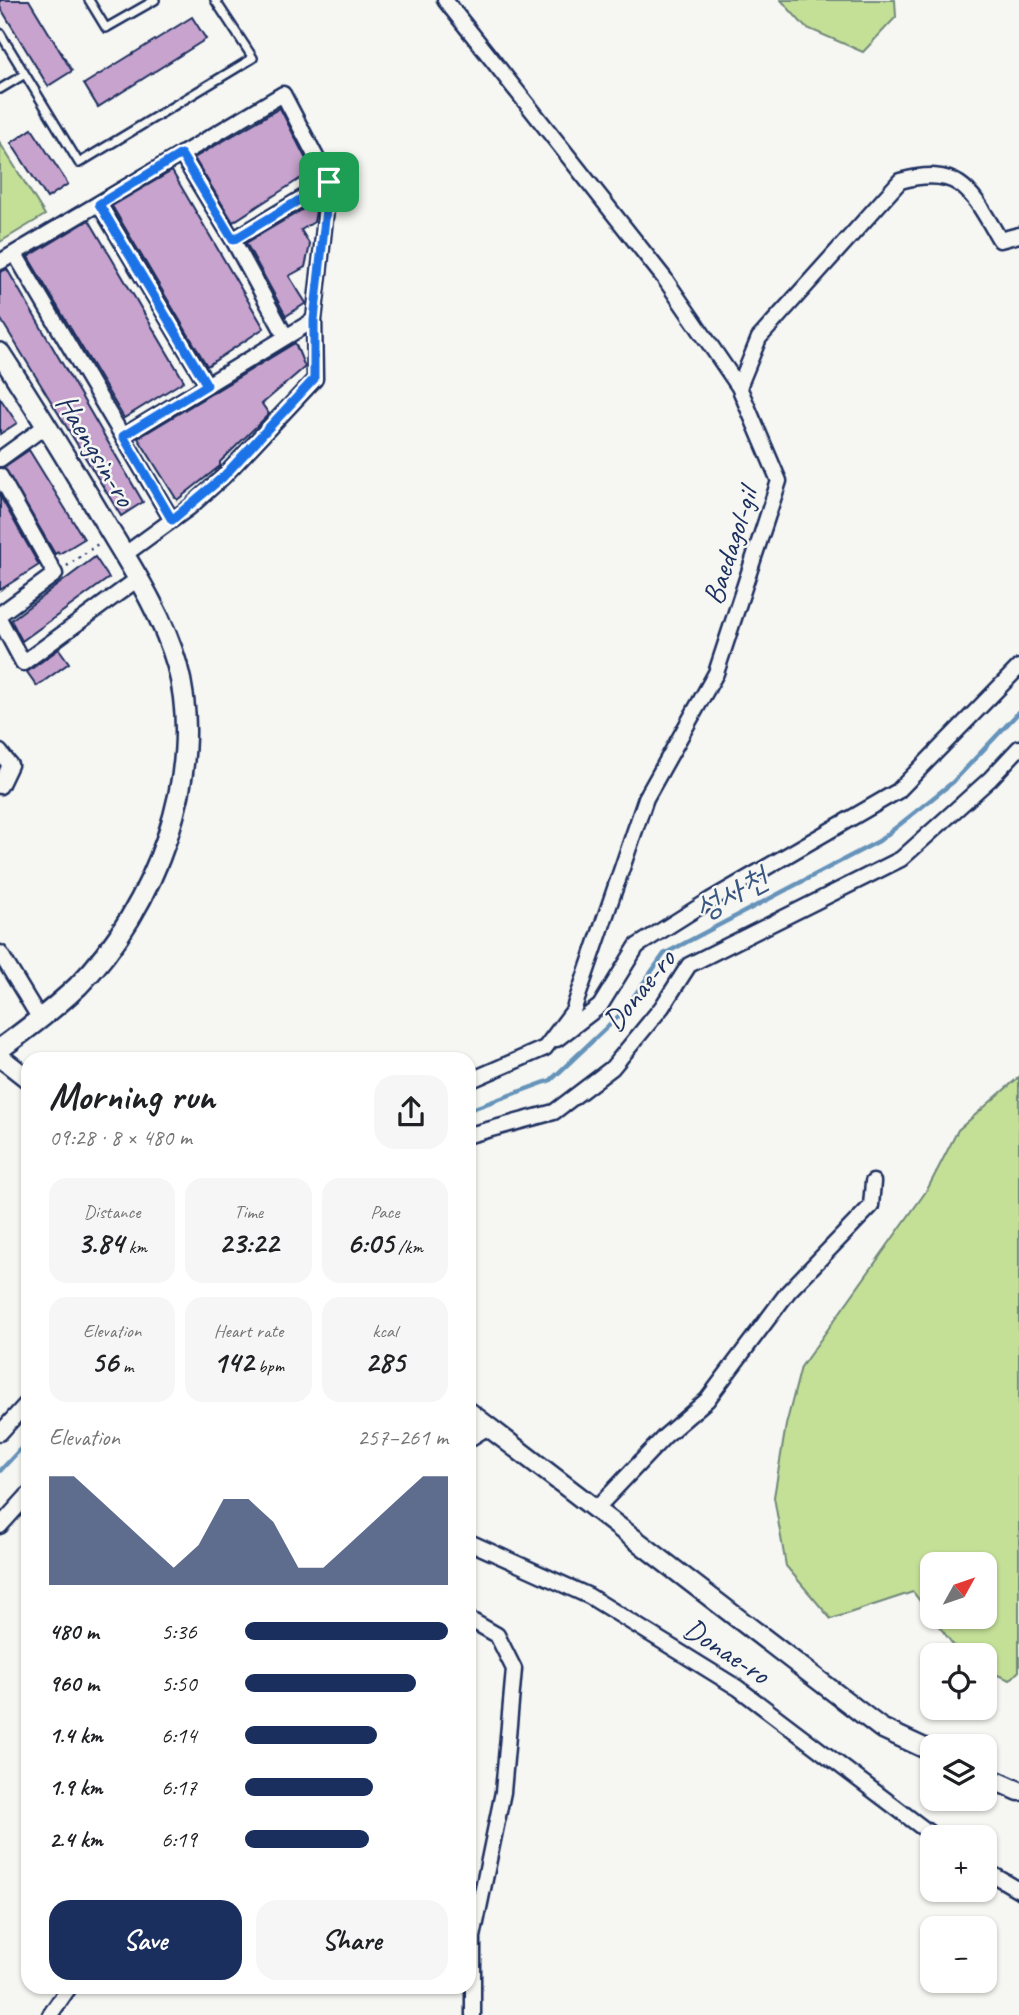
<!DOCTYPE html>
<meta charset="utf-8">
<style>
body{margin:0;font-family:Caveat,"Poor Story",sans-serif;background:#f6f6f6;color:#202124;height:100vh;display:flex;flex-direction:column;font-size:26px;white-space:nowrap}
*{box-sizing:border-box;margin:0}
p{font-size:23px;color:#757577}
.icon{flex:none;width:38px;height:38px;fill:none;stroke:currentColor;stroke-width:2;stroke-linecap:round;stroke-linejoin:round}
.map{position:relative;flex:1;overflow:hidden}
.drawer{position:absolute;left:21px;top:1052px;width:455px;height:942px;display:flex;flex-direction:column;background:#fff;border-radius:21px;box-shadow:0 2px 5px #0004}
.drawer>*{flex:none}
.needle{width:46px;rotate:50deg}
.tools{position:absolute;left:920px;top:1552px;display:grid;gap:14px}
.tools a{display:grid;place-items:center;width:77px;height:77px;border-radius:14px;background:#fff;box-shadow:0 2px 5px #0004;font-size:35px}
.pin{position:absolute;display:grid;place-items:center;width:60px;height:60px;color:#fff;margin:-30px;border-radius:14px;box-shadow:0 4px 10px #0006}
.round{display:grid;place-items:center;flex:none;width:74px;height:74px;border-radius:21px;background:#f6f6f6}
.summary{display:flex;align-items:center;justify-content:space-between;height:119px;padding:0 28px}
h1{font-size:38px;font-weight:800;line-height:52px}
.metrics{display:grid;grid-template-columns:repeat(3,1fr);gap:10px;height:119px;padding:7px 28px}
.metrics div{display:grid;align-content:center;border-radius:18px;background:#f6f6f6;text-align:center}
.metrics b{font-size:30px;font-weight:800}
.metrics small{font-size:19px;font-weight:400}
.metrics p{font-size:19px}
.chart{height:196px;padding:14px 28px}
.chart p{display:flex;justify-content:space-between}
.chart svg{width:100%;height:126px;margin-top:7px;fill:#1b2f5e;opacity:.7}
.action{display:flex;gap:14px;margin-top:auto;padding:14px 28px}
.action a{flex:1;height:80px;border-radius:21px;background:#1b2f5e;color:#fff;font-size:28px;font-weight:800;line-height:80px;text-align:center}
.action a+a{background:#f6f6f6;color:#202124}
ul{padding:0 28px;list-style:none;font-size:23px}
li{display:grid;grid-template-columns:112px 84px 1fr;align-items:center;height:52px}
li i{height:18px;border-radius:9px;background:#1b2f5e}
.map>svg:first-child{display:block}
</style>
<div class="map">
<svg width="1019" height="2015" viewBox="0 0 1019 2015">
<rect width="100%" height="100%" fill="#f6f6f2"/>
<filter id="ink" filterUnits="userSpaceOnUse"><feTurbulence type="fractalNoise" baseFrequency=".0143" numOctaves="2"/><feDisplacementMap in="SourceGraphic" scale="14" xChannelSelector="R" yChannelSelector="G"/><feConvolveMatrix kernelMatrix="1 2 1 2 8 2 1 2 1" color-interpolation-filters="sRGB"/></filter>
<g filter="url(#ink)">
<path fill="#c4e097" stroke="#70887a" stroke-width="2" fill-rule="evenodd" d="M781,0H895L896,17L863,52L805,27Z
M0,143L45,215L0,242Z
M1019,1077V1671L1010,1680L985,1670V1656L961,1655L913,1592L831,1619L786,1566L774,1497L786,1425L801,1367L927,1190L958,1130ZM933,1564H985V1617H933Z"/>
<g fill="none" stroke-linecap="round" stroke-linejoin="round">
<path stroke="#6593ba" stroke-width="4.5" d="M469,1110L551,1080L622,1013L664,954L879,841L953,782L1019,712
M0,1471L28,1441"/>
</g>
<path fill="#c7a3cd" stroke="#1b2f5e" stroke-width="2" d="M0,0H29L72,71L48,86L0,7Z
M192,17L206,39L98,107L84,84Z
M280,108L312,171L233,222L194,158Z
M32,129L68,184L47,198L11,143Z
M172,171L264,328L207,366L112,206Z
M307,207L316,211L314,222L301,230L310,245L305,267L289,276L306,303L286,316L246,243Z
M89,220L184,381L124,418L28,257Z
M7,269L143,502L121,516L0,318V272Z
M295,343L305,367L262,404L269,414L220,462V466L177,500L138,438Z
M0,398L17,423L0,434Z
M29,450L84,539L59,554L58,552L55,554L4,467Z
M0,496L39,565L0,590Z
M95,557L109,578L22,641L11,620Z
M59,649L69,663L37,686L27,672Z"/>
<g fill="none" stroke-linecap="round" stroke-linejoin="round">
<defs>
<path id="service" d="M89,0L106,28L155,0
M0,33L79,163L253,58L215,0
M0,89L25,74"/>
<path id="minor" d="M445,0L665,279L739,387L779,481L716,673L646,798L573,1011L545,1048L469,1081
M181,154L233,240L286,337
M99,204L207,385
M233,240L329,182
M15,254L172,520
M0,262L283,94L329,182L314,320L315,379L223,477L190,507L124,555
M739,387L759,338L900,181C962,164 972,193 1000,240L1019,235
M123,436L314,320
M0,459L47,425
M0,476L55,574L0,614
M0,620L23,663L139,578
M0,752L10,765L0,786
M0,953L40,1019
M557,1039L600,1006L637,946L710,900L898,791L1019,667
M469,1135L554,1112L612,1068L662,1007L689,965L901,859L990,779L1019,748
M0,1433L28,1402
M469,1439L488,1427
M596,1509L665,1436L707,1400L788,1292L871,1206L873,1182
M0,1526L28,1495
M469,1542L589,1596L738,1688L936,1838
M469,1619L497,1635L514,1669L503,1792L473,1937V2015
M985,1870L1019,1890
M50,2015L70,1986"/>
<path id="tertiary" d="M0,1057L28,1079
M469,1412L881,1728L933,1752
M985,1776L1019,1791"/>
<path id="secondary" d="M0,353C38,411 73,469 108,528C134,571 163,616 177,665C207,773 154,909 78,986C54,1009 27,1029 0,1049"/>
</defs>
<use href="#service" stroke="#1b2f5e" stroke-width="12"/>
<use href="#minor" stroke="#1b2f5e" stroke-width="19"/>
<use href="#tertiary" stroke="#1b2f5e" stroke-width="23"/>
<use href="#secondary" stroke="#1b2f5e" stroke-width="24"/>
<path stroke="#1b2f5e" stroke-width="2.5" stroke-dasharray="2 5" stroke-linecap="butt" d="M67,566L98,544"/>
<use href="#service" stroke="#f6f6f2" stroke-width="7"/>
<use href="#minor" stroke="#f6f6f2" stroke-width="14"/>
<use href="#tertiary" stroke="#f6f6f2" stroke-width="18"/>
<use href="#secondary" stroke="#f6f6f2" stroke-width="19"/>
</g>
</g>
<g fill="none" stroke-linecap="round" stroke-linejoin="round" filter="url(#ink)">
<defs>
<path id="route" d="M181,154L233,240L329,182L314,320V379L223,477L172,520L123,436L207,385L99,204Z"/>
</defs>
<use href="#route" stroke="#fff" stroke-width="14"/>
<use href="#route" stroke="#1a73e8" stroke-width="9"/>
</g>
<g text-anchor="middle" stroke-width="5" stroke-linejoin="round" paint-order="stroke">
<g font-size="30" fill="#1b2f5e" stroke="#f6f6f2">
<text transform="translate(96 450) rotate(59)" y="10">Haengsin-ro</text>
<text transform="translate(730 546) rotate(-72)" y="10">Baedagol-gil</text>
<text transform="translate(639 990) rotate(-51)" y="10">Donae-ro</text>
<text transform="translate(727 1651) rotate(33)" y="10">Donae-ro</text>
</g>
<g font-size="32" font-style="italic" fill="#3a5884" stroke="#f6f6f2">
<text transform="translate(731 893) rotate(-28)" y="11">성사천</text>
</g>
</g>
</svg>
<div class="tools">
<a><svg class="needle" viewBox="-14 -14 28 28"><path d="M0-13l5 13h-10z" fill="#e53935"/><path d="M0 13l5-13h-10z" fill="#757577"/></svg></a>
<a><svg class="icon" aria-label="locate" viewBox="0 0 24 24"><circle cx="12" cy="12" r="6"/><path d="M12 2v4M12 18v4M2 12h4M18 12h4"/></svg></a>
<a><svg class="icon" aria-label="layers" viewBox="0 0 24 24"><path d="M12 4l9 5-9 5-9-5zM3 14l9 5 9-5"/></svg></a>
<a>+</a>
<a>−</a>
</div>
<div class="pin" style="left:329px;top:182px;background:#1e9e55"><svg class="icon" aria-label="arrive" viewBox="0 0 24 24"><path d="M6 21V4h12l-3 4 3 4H6"/></svg></div>
<section class="drawer">
<div class="summary"><div><h1>Morning run</h1><p>09:28 · 8 × 480 m</p></div><a class="round"><svg class="icon" aria-label="share" viewBox="0 0 24 24"><path d="M12 15V3M7 8l5-5 5 5M5 13v7h14v-7"/></svg></a></div>
<div class="metrics">
<div><p>Distance</p><b>3.84<small> km</small></b></div>
<div><p>Time</p><b>23:22</b></div>
<div><p>Pace</p><b>6:05<small> /km</small></b></div>
</div>
<div class="metrics">
<div><p>Elevation</p><b>56<small> m</small></b></div>
<div><p>Heart rate</p><b>142<small> bpm</small></b></div>
<div><p>kcal</p><b>285</b></div>
</div>
<div class="chart"><p><span>Elevation</span>257–261 m</p>
<svg viewBox="0 0 160 44" preserveAspectRatio="none"><path d="M0 44V6L10 6L20 14L30 22L40 30L50 38L60 30L70 14L80 14L90 22L100 38L110 38L120 30L130 22L140 14L150 6L160 6V44z"/></svg>
</div>
<ul>
<li><b>480 m</b>5:36<i style="width:100%"></i></li>
<li><b>960 m</b>5:50<i style="width:84%"></i></li>
<li><b>1.4 km</b>6:14<i style="width:65%"></i></li>
<li><b>1.9 km</b>6:17<i style="width:63%"></i></li>
<li><b>2.4 km</b>6:19<i style="width:61%"></i></li>
</ul>
<div class="action"><a>Save</a><a>Share</a></div>
</section>
</div>
